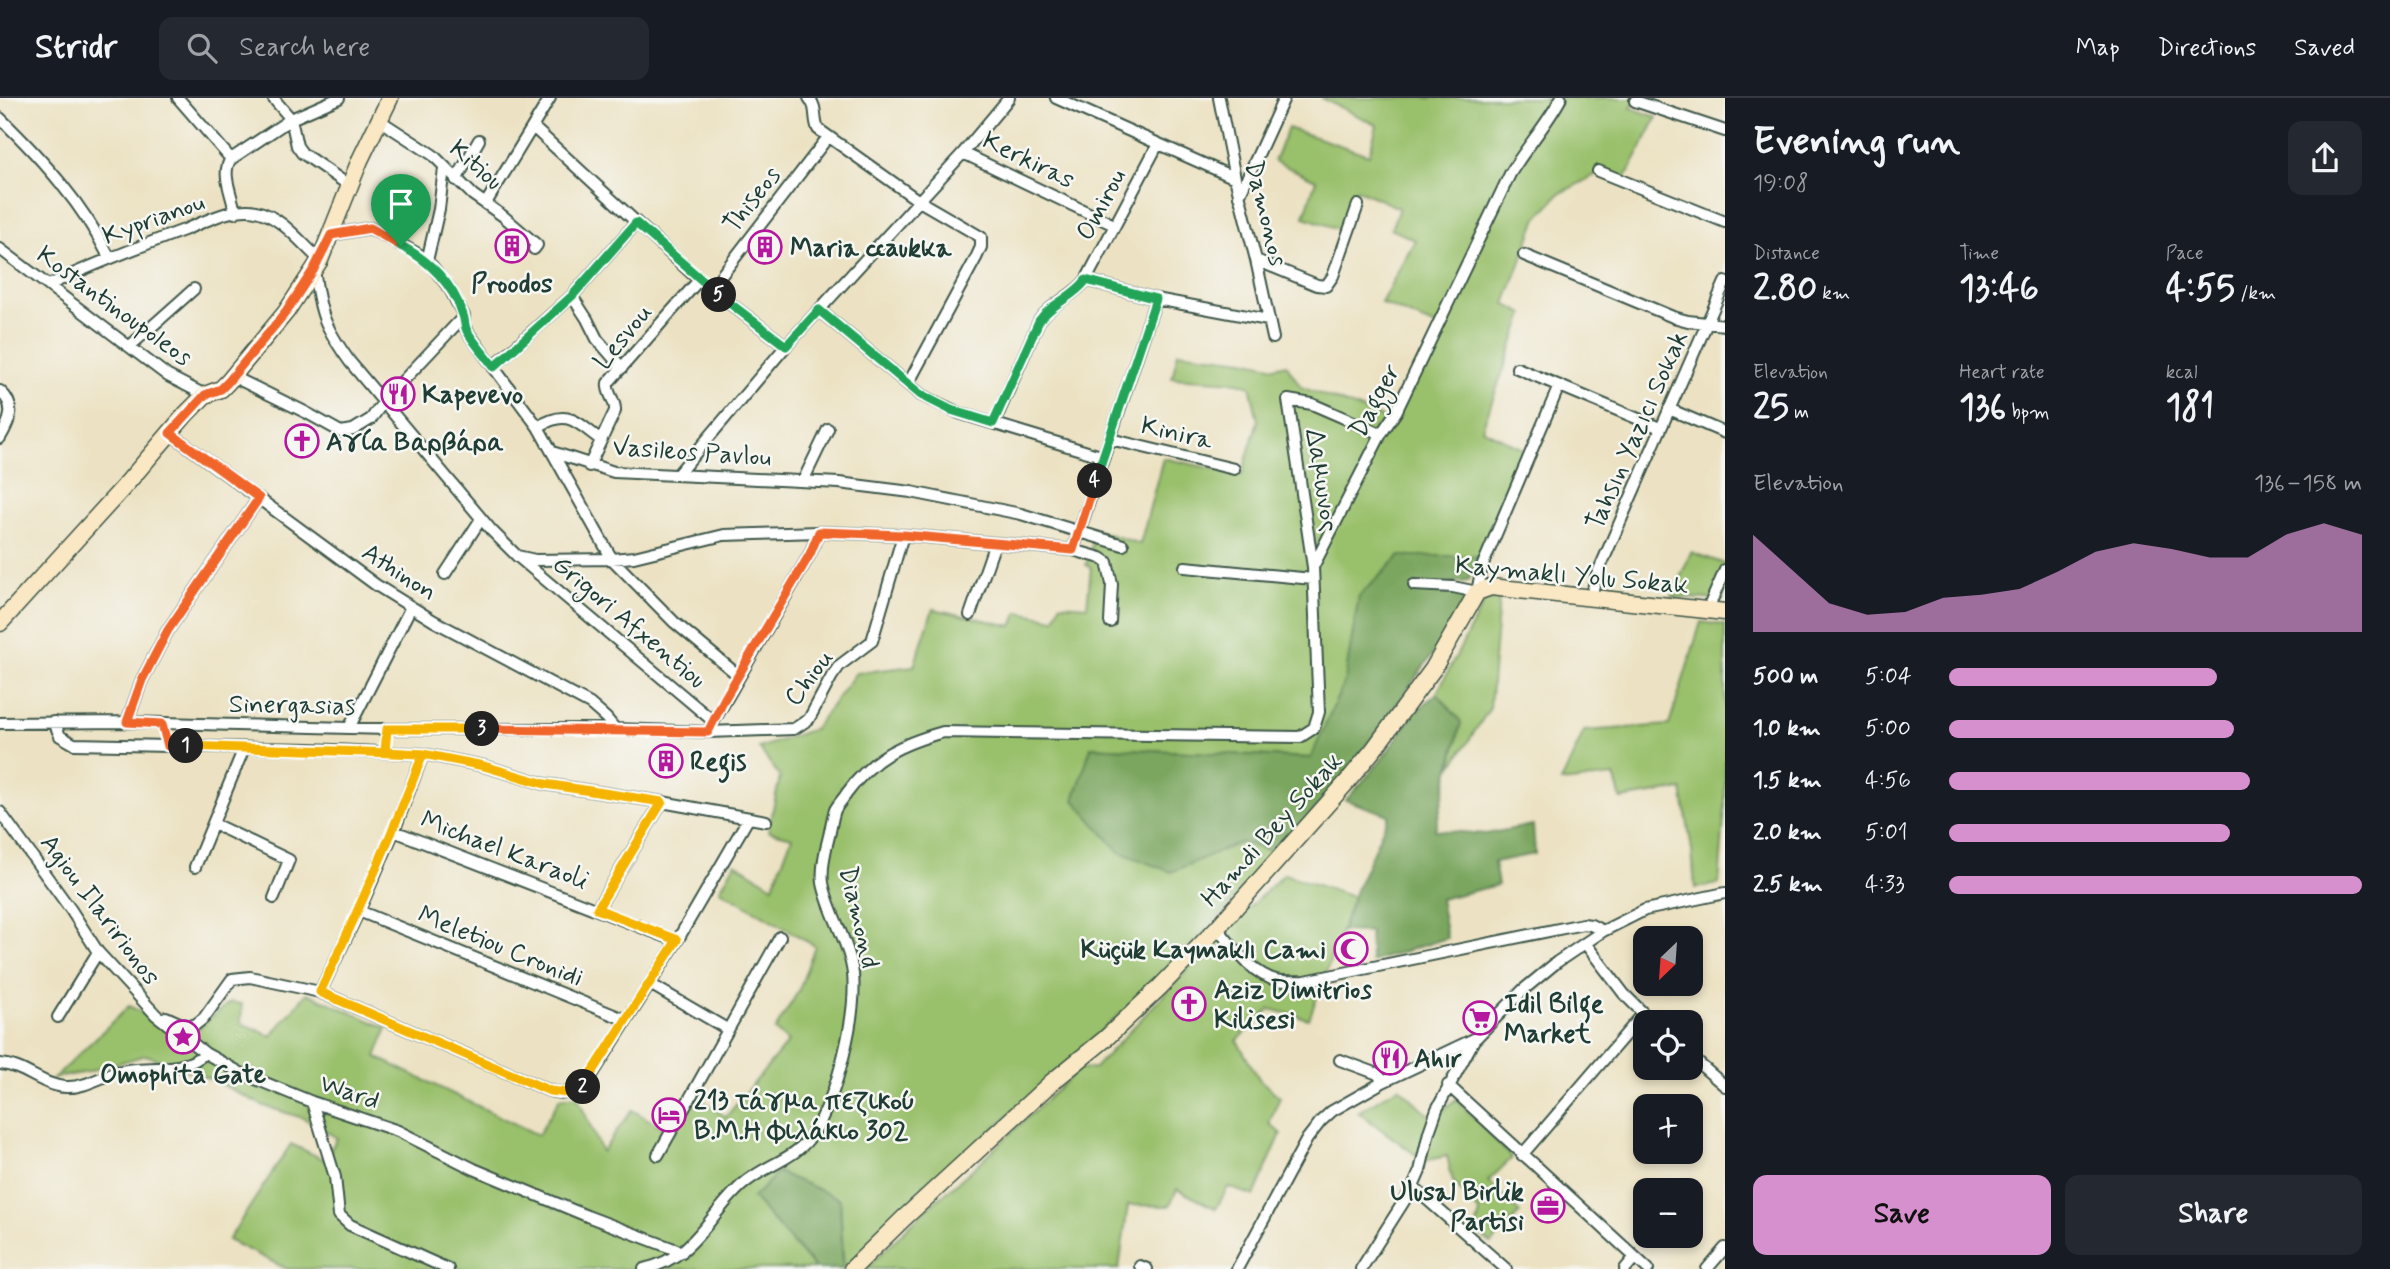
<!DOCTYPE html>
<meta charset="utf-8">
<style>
body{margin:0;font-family:Mynerve,sans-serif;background:#242831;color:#f1f3f6;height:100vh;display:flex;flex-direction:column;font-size:26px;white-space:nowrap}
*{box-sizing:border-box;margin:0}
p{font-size:23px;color:#9ea1a6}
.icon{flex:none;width:38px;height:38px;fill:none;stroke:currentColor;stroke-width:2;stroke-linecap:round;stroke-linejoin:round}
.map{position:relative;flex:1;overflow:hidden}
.side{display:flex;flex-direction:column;background:#171b24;width:665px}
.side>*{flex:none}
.needle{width:46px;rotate:205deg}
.tools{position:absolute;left:1633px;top:828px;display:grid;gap:14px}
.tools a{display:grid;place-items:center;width:70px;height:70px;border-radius:14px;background:#171b24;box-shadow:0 4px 10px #0003;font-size:35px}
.pin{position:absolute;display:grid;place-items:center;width:60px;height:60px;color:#fff;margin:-72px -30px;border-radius:50% 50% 50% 0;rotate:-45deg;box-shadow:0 0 7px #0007}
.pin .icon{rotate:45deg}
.km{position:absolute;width:35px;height:35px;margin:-18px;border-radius:50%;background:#222;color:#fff;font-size:19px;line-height:35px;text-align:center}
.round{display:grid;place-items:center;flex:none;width:74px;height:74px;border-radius:14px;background:#242831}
.head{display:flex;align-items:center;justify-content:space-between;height:119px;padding:0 28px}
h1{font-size:38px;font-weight:800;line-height:52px}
.metrics{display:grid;grid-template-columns:repeat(3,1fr);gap:10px;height:119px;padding:7px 28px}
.metrics div{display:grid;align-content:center}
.metrics b{font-size:35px;font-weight:800}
.metrics small{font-size:19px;font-weight:400}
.metrics p{font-size:19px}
.chart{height:196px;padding:14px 28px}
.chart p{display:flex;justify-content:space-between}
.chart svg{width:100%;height:126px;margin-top:7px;fill:#d690ce;opacity:.7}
.action{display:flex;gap:14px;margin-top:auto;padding:14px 28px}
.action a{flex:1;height:80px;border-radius:14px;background:#d690ce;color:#111;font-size:28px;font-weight:800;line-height:80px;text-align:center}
.action a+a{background:#242831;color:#f1f3f6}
ul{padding:0 28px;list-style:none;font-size:23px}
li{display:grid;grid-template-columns:112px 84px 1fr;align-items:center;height:52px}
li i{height:18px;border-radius:9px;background:#d690ce}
header{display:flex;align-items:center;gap:42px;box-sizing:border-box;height:98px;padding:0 35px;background:#171b24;border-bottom:2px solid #363941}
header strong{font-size:33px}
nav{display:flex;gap:38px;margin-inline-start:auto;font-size:24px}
.search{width:490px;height:63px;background:#242831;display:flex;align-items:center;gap:18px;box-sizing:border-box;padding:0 24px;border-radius:14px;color:#9ea1a6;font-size:26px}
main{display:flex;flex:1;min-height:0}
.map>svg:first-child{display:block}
</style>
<header>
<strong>Stridr</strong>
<div class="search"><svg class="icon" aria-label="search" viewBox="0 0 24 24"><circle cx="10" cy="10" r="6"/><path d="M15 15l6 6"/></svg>Search here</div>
<nav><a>Map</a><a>Directions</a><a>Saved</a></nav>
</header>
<main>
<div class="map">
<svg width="1725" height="1171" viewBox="0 0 1725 1171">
<rect width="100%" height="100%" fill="#f6f6f2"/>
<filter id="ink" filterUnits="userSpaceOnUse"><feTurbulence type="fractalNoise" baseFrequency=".0143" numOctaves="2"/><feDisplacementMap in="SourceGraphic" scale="14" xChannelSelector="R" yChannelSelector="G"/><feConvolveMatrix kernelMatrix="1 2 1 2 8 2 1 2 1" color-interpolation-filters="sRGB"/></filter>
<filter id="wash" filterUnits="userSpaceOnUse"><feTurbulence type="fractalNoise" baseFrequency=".00686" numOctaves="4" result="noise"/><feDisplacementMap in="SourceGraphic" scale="28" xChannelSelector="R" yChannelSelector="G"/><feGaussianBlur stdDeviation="1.57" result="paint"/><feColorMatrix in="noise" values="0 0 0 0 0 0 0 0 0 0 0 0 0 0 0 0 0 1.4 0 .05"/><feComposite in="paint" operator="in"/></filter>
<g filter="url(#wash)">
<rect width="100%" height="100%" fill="#ece2c3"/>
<path fill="#99c06b" stroke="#5c7e50" stroke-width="2" d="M1321,0H1637L1631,10L1657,19L1626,79L1595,77L1559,96L1537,120L1505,206L1524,216L1482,331L1523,351L1479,458H1400L1359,498L1345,582L1311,660L1091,649L1171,774L1241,744L1273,754L1220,818L1159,881L928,1090L844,1170L840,1101L753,1100L815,1171H287L228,1142L291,1046L325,1062L337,1040L303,1020L264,1008L213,982L146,957L88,974L54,980L129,908L189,938L230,904L242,906L241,925L271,938L307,895L387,930L376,959L538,1037L560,1000L577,998L602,1054L632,1012L674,1036L696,998L726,1019L788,944L775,932L799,892L815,848L720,792L735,765L773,788L792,739L768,733L780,679L759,650L814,631L856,575L914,568L933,511L1012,528L1018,514L1055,521L1060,506L1087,508L1091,469L1086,467L1096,432L1140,446L1163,360L1242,377L1258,322L1250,288L1238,284L1172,280L1178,254L1244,262L1275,269L1286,266L1301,289L1394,324L1443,231L1381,205L1415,142L1391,131L1399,110L1356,91L1344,133L1304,119L1316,82L1274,63L1288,30L1369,57L1377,27Z
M1691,454L1725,466L1723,502L1672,499Z
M1485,502H1499L1490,610L1451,670L1461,624L1437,595Z
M1701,524L1725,527V707L1719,786L1695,790L1692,752L1682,691L1621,701L1614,678L1561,684L1584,633L1669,627Z
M1284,776L1353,799L1309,921L1270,911L1237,943L1260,982L1280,999L1269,1025L1281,1036L1254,1098L1228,1089L1216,1111L1177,1091L1170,1108L1128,1107L1119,1171H866L920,1117L975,1069L1079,971L1095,970L1217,840Z
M1399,989L1433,1021L1456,1001L1512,1060L1488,1083L1520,1115L1491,1146L1475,1133L1480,1115L1453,1084L1447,1058L1424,1063L1358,1014Z"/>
<path fill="#7aa65f" stroke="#4c724a" stroke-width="2" d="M1400,458H1479L1468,483L1451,485L1468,496L1449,533L1339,687L1273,754L1241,744L1171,774L1119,754L1074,702L1091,649L1311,660L1345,582L1359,498Z
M1437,595L1461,624L1435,732L1486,736L1533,727L1535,756L1494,764L1498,787L1440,801L1447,840L1371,864L1370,834L1342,833L1353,799L1389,717L1346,702L1379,665L1414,616Z
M778,1074L840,1101L843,1171H816L753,1100Z"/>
</g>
<g filter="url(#ink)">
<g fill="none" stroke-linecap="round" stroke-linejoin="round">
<defs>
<path id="street" d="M178,0L231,61
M273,0L291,21L297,48L302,55L350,88
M809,0C818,10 813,20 818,31L919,103L981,139V149L976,160L908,286
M1056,0L1235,80
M1219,0L1235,80L1256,162L1273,240
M1635,3L1725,33
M0,20C42,61 83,106 109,159
M379,22L433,57L473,97L503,118L537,147L534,151
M533,29L699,182L786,248
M963,55L1114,127
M1598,73L1725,124
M456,82L479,42
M1239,98L1284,0
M486,105L550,0
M235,115C233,98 220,75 231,61L291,21L339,0
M331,137L370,130L418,156L432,168L450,191L464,218V227L469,236L538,329L612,461L674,524L739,578
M0,151L168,278L205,297
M1524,157L1673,219L1688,223L1725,227
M1256,162L1317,187L1326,188L1333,178L1358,107
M427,163L439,111L444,70
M314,171C320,216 324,228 350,264L491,432L517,458L713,623
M1086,182L1156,201L1268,222
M49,187C93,166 138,149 184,132C204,124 234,108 256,113C281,118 302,146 320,162
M711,191L828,39
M572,198L587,221L597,241L622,270
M819,212L921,297L959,315L1104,359
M130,248L194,191
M493,269L572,198L636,125
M1517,270L1660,330
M232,278L305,314L341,334L353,332L371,321L384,303L464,218
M0,293C17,308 10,323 0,340
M1669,311L1725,335
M994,325L1039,223C1051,205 1073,199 1086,182L1158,46
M538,329C568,310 576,324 601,342
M170,335L376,487L434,523L590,606L606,620L615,631
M1110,341L1234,371
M552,354L614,374L839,385L911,394L1021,416L1123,447
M589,368L615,313C616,302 606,295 608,285L699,182
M677,377L786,248L963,55L1009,0
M803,383L828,331
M1073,452L1156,201
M517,458L535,462L612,461L634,459L724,437L819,434L903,437L1073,452L1101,460L1107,464L1112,486L1110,524
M1185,469L1313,481
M1313,469L1288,302L1312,306L1381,336
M445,476L481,421
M1414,487L1453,489L1477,494L1482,469L1559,288
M1591,499L1596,479L1725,184
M1707,513L1725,472
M970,517L995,445
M54,624L60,638L74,646L310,651L423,656L484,668L545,686L662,704L766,723
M127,624L142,582L168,532L259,400
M0,625L127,624L387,631H615L708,634L794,631L809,621L832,578L840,567L872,543L903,437
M711,628L810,456L819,434
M349,630L411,509
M0,714L71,812L98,854L156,917L205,955
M214,726L289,762L274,800
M394,733L677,843
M195,769L244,650
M597,811L662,704
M359,813L626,922
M1217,830C1233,848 1251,876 1276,882C1285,884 1295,883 1305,883L1583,826L1591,827L1603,833
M1585,845L1624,896L1652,924
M650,886L727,931
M320,894L359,813L394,733L423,656
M58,919L98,854
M161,921L166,919L186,928L195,927L204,920L232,881L250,879L320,894L550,993L562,995L573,994L587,985L677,843L748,721
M1690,958L1725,988
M1340,962L1378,976L1383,984
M0,966C24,967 42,988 66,989C84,990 100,979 117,974C146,966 182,977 205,955L241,975L312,1004L398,1033L474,1071L587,1118L682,1154
M1448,987L1648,1171
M312,1004L335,1079L339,1117L350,1127L448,1171
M658,1057L780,839
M1522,1057L1643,916
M1413,1089L1506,1171
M1140,1168L1147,1171
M644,1171C695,1160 708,1117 742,1087C767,1065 795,1063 814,1034C837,998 857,918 853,876C849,843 829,816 823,785C821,770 825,753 829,738C831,730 832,720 835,712C838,706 844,700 847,695C874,658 901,646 943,634L1300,639L1314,630L1319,614L1313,469L1381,336L1396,314L1510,76C1526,49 1546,28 1561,0
M1237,1171L1307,1041L1321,1023L1332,1013L1383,984L1476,940L1523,892L1557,864L1603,833L1645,812L1725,795
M1361,1171L1413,1089L1420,1073L1429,1034L1437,1011L1474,942
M1625,1171L1635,1159
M1707,1171L1725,1150"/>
<path id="secondary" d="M0,525L122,391L186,316L205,297L221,291L228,284L286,214L320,162L360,62L390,0
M852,1171L903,1121L1052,984L1105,941L1160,889L1217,830L1347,684L1374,651L1433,571L1477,494L1491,489L1725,514"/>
</defs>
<use href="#street" stroke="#3e5649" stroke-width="14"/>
<use href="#secondary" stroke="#3e5649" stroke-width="19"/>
<use href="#street" stroke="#fff" stroke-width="10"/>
<use href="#secondary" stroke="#fae7c3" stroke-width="16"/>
</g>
</g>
<g fill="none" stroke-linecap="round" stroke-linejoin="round" filter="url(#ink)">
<defs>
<path id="split-1" d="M186,648H168L162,626L127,624L142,582L168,532L259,400L170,335L205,297L221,291L228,284L286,214L314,171L331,137L370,130L401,148"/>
<path id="split-2" d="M186,648L423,656C392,737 357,816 320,894L550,993L568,995L583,989"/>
<path id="split-3" d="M482,631H387L385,654L423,656L484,668L545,686L662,704L597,811L677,842L583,989"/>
<path id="split-4" d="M482,631L708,634L725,600L810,456L819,434L903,437L1073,452L1095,383"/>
<path id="split-5" d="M719,197L786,248L819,212L921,297L951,312L993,325L1039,223C1051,205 1073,200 1086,182L1156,201L1095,383"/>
<path id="split-6" d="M401,148C429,162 453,186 463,217C465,222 464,227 467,233C474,245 485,257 494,269L572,198L636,125L719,197"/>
</defs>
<use href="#split-1" stroke="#fff" stroke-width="14"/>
<use href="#split-2" stroke="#fff" stroke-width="14"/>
<use href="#split-3" stroke="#fff" stroke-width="14"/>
<use href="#split-4" stroke="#fff" stroke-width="14"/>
<use href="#split-5" stroke="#fff" stroke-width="14"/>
<use href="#split-6" stroke="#fff" stroke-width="14"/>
<use href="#split-1" stroke="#f0652b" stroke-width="9"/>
<use href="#split-2" stroke="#f5b400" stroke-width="9"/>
<use href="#split-3" stroke="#f5b400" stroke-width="9"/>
<use href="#split-4" stroke="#f0652b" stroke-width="9"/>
<use href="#split-5" stroke="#22a559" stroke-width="9"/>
<use href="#split-6" stroke="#22a559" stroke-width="9"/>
</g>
<defs>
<symbol id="building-ring" viewBox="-11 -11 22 22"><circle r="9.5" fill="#f6f6f2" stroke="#b5179e" stroke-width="1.5"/><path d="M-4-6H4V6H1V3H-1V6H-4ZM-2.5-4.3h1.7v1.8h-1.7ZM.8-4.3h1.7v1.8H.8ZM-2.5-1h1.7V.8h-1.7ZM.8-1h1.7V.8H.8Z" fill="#b5179e"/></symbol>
<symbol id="restaurant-ring" viewBox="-11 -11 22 22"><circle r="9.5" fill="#f6f6f2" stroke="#b5179e" stroke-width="1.5"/><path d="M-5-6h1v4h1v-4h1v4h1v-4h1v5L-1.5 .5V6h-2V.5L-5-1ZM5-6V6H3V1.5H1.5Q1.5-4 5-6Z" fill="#b5179e"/></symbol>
<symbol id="church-ring" viewBox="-11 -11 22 22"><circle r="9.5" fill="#f6f6f2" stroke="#b5179e" stroke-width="1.5"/><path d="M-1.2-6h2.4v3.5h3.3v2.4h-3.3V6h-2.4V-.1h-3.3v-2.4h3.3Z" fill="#b5179e"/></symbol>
<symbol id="mosque-ring" viewBox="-11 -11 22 22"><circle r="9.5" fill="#f6f6f2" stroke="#b5179e" stroke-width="1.5"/><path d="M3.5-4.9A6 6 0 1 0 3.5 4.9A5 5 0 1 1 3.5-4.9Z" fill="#b5179e"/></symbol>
<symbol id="supermarket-ring" viewBox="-11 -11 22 22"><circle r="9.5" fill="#f6f6f2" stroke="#b5179e" stroke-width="1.5"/><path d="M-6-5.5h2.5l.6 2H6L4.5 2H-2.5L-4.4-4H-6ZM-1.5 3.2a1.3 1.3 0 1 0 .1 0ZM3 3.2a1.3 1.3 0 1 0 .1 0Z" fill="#b5179e"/></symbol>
<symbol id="sight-ring" viewBox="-11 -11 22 22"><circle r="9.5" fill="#f6f6f2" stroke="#b5179e" stroke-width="1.5"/><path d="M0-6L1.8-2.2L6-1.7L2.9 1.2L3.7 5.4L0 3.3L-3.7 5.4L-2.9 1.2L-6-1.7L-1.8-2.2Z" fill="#b5179e"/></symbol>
<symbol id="hotel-ring" viewBox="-11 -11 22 22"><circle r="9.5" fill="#f6f6f2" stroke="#b5179e" stroke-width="1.5"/><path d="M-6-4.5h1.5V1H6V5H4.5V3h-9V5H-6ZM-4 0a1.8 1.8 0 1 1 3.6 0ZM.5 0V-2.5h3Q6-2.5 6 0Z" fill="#b5179e"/></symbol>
<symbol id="office-ring" viewBox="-11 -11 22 22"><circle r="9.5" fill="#f6f6f2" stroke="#b5179e" stroke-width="1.5"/><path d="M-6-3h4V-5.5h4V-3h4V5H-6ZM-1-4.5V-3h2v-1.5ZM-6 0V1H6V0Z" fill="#b5179e"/></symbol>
</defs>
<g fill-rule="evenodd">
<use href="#building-ring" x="493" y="129" width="38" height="38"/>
<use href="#building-ring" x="746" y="130" width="38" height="38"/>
<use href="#restaurant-ring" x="379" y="277" width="38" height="38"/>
<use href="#church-ring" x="283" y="324" width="38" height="38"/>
<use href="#building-ring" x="647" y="644" width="38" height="38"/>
<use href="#mosque-ring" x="1332" y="832" width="38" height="38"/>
<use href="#church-ring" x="1170" y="887" width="38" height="38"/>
<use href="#supermarket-ring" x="1461" y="901" width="38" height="38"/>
<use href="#sight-ring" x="164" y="920" width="38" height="38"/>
<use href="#restaurant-ring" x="1371" y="941" width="38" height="38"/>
<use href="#hotel-ring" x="650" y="998" width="38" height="38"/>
<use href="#office-ring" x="1529" y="1089" width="38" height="38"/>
</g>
<g text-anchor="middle" stroke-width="5" stroke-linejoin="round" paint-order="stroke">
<g font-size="26" fill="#1f3d34" stroke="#f6f6f2">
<text transform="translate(1029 61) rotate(26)" y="9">Kerkiras</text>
<text transform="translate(477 66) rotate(41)" y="9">Kitiou</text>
<text transform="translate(751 101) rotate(-52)" y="9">Thiseos</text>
<text transform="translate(1100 106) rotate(-62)" y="9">Omirou</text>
<text transform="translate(1267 115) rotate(76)" y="9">Damonos</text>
<text transform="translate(153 120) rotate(-20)" y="9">Kyprianou</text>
<text transform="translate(115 207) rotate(36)" y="9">Kostantinoupoleos</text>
<text transform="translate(622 238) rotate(-51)" y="9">Lesvou</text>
<text transform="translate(1374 302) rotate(-62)" y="9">Dagger</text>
<text transform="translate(1636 332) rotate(-66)" y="9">Tahsın Yazıcı Sokak</text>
<text transform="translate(1177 334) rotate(13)" y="9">Kinira</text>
<text transform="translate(692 353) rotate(4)" y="9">Vasileos Pavlou</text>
<text transform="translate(1323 382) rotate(81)" y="9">Δαμωνος</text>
<text transform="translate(400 473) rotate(33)" y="9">Athinon</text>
<text transform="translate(1572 476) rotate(5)" y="9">Kaymaklı Yolu Sokak</text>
<text transform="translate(630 523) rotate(40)" y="9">Grigori Afxentiou</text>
<text transform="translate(808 579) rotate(-53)" y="9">Chiou</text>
<text transform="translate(292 606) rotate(1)" y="9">Sinergasias</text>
<text transform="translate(1271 731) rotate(-48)" y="9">Hamdi Bey Sokak</text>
<text transform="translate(505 751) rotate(21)" y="9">Michael Karaoli</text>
<text transform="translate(101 811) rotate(53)" y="9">Agiou Ilaririonos</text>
<text transform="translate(860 819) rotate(77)" y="9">Diamond</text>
<text transform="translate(501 847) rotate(22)" y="9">Meletiou Cronidi</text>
<text transform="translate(350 993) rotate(19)" y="9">Ward</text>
</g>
<g font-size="26" font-weight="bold" fill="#1f3d34" stroke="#f6f6f2" text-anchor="start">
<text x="790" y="158">Maria ccaukka</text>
<text x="512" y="194" text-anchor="middle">Proodos</text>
<text x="422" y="305">Kapevevo</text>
<text x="326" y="352">Αγία Βαρβάρα</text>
<text x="690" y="672">Regis</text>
<text x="1326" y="860" text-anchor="end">Küçük Kaymaklı Cami</text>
<text x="1214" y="900">Aziz Dimitrios<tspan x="1214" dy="30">Kilisesi</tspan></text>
<text x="1504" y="914">Idil Bilge<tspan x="1504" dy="30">Market</tspan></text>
<text x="1414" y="969">Ahır</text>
<text x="183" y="985" text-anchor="middle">Omophita Gate</text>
<text x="694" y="1011">213 τάγμα πεζικού<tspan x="694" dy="30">B.M.H Φιλάκιο 302</tspan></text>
<text x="1524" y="1102" text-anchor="end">Ulusal Birlik<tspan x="1524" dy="30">Partisi</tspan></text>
</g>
</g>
</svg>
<div class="tools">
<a><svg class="needle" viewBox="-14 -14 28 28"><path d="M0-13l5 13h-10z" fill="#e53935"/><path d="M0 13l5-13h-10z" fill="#9ea1a6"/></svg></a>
<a><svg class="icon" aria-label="locate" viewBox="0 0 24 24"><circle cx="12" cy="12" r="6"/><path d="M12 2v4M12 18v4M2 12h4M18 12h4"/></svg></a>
<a>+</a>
<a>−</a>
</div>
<div class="pin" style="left:401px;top:148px;background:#1e9e55"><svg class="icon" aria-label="arrive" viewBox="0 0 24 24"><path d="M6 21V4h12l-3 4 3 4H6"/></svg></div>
<b class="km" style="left:186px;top:648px">1</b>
<b class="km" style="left:583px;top:989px">2</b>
<b class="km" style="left:482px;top:631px">3</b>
<b class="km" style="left:1095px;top:383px">4</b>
<b class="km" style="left:719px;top:197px">5</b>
</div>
<section class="side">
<div class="head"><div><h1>Evening run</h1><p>19:08</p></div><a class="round"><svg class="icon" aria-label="share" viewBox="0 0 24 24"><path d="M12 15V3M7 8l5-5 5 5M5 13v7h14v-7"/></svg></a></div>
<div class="metrics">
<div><p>Distance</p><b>2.80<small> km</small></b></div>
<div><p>Time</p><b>13:46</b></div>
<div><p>Pace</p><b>4:55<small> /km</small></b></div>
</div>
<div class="metrics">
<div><p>Elevation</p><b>25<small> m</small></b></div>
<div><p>Heart rate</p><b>136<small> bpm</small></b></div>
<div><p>kcal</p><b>181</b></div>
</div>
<div class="chart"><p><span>Elevation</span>136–158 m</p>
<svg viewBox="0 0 160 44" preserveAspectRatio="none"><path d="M0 44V10L10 22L20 34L30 38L40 37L50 32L60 31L70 29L80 23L90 16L100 13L110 15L120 18L130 18L140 10L150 6L160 10V44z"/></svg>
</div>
<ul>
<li><b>500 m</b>5:04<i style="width:65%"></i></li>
<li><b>1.0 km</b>5:00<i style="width:69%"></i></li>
<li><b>1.5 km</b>4:56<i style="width:73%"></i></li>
<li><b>2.0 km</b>5:01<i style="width:68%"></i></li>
<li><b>2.5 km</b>4:33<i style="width:100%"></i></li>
</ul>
<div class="action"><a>Save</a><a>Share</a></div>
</section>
</main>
